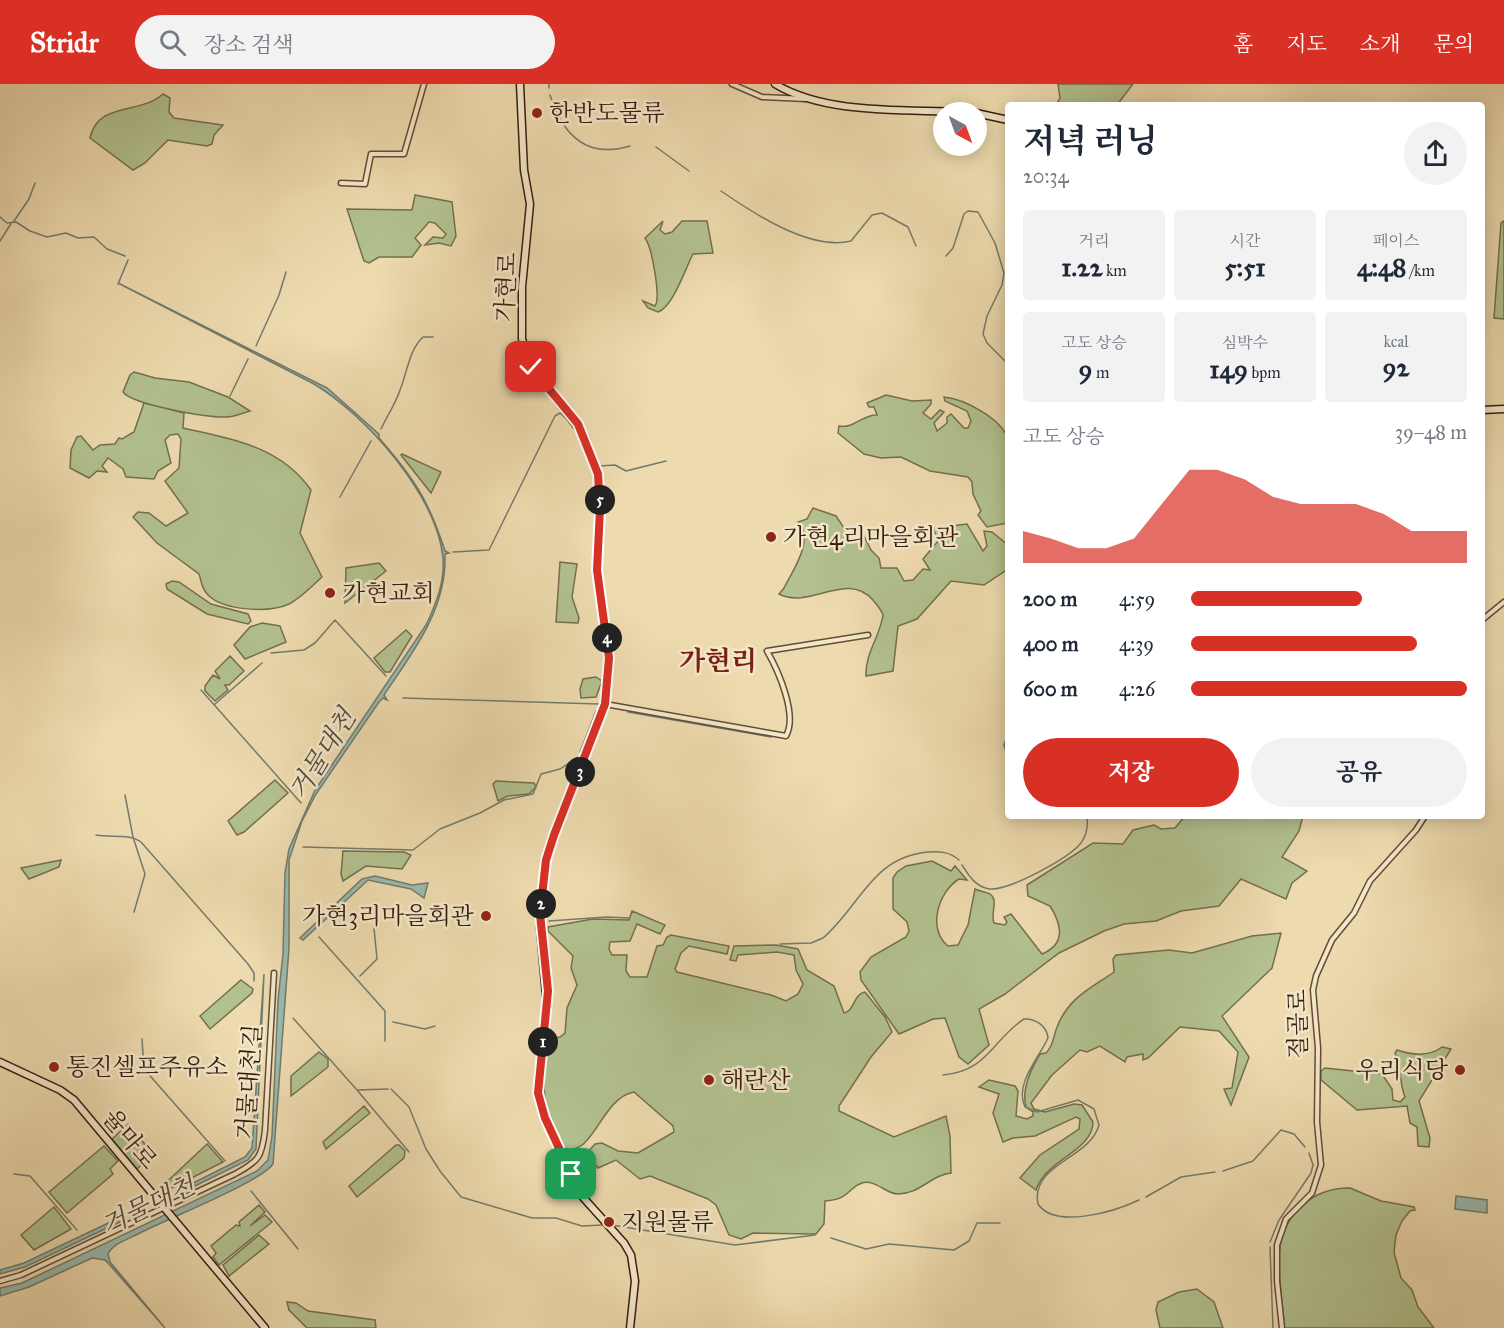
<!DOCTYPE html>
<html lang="ko">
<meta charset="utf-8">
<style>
body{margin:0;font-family:"IM FELL Great Primer","Noto Serif KR",serif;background:#f2f2f3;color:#1f2937;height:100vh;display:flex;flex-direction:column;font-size:22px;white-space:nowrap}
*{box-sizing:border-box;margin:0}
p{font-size:20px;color:#747a83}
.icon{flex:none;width:33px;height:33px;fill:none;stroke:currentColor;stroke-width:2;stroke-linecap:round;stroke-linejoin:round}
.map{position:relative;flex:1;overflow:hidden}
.side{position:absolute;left:1005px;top:18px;width:480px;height:717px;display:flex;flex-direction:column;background:#fff;border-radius:6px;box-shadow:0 3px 15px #0003}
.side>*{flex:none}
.needle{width:39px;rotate:139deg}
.buttons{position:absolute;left:933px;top:18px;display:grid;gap:12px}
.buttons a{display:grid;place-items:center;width:54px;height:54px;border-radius:50%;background:#fff;box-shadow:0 3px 15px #0003;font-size:30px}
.pin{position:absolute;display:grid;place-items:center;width:51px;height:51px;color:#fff;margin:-26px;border-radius:12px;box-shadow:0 3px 9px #0006}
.km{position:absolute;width:30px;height:30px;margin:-15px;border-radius:50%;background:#222;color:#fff;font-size:16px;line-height:30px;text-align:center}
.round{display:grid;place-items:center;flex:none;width:63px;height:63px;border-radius:32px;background:#f2f2f3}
.headline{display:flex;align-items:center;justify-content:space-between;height:102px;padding:0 18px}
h1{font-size:33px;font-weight:700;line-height:45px}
.metrics{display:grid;grid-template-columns:repeat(3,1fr);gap:9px;height:102px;padding:6px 18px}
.metrics div{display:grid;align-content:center;border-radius:6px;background:#f2f2f3;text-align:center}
.metrics b{font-size:26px;font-weight:700}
.metrics small{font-size:16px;font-weight:400}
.metrics p{font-size:16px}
.chart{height:168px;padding:12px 18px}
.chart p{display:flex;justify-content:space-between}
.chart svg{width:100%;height:108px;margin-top:6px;fill:#d93025;opacity:.7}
.action{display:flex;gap:12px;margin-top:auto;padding:12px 18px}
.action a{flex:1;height:69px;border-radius:36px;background:#d93025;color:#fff;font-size:24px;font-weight:700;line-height:69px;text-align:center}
.action a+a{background:#f2f2f3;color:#1f2937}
ul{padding:0 18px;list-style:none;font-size:20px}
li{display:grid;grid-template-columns:96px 72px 1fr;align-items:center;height:45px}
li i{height:15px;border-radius:8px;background:#d93025}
header{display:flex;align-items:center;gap:36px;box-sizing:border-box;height:84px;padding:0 30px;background:#d93025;color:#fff}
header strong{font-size:28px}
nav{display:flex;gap:33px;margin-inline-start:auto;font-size:21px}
.search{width:420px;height:54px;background:#f2f2f3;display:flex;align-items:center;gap:15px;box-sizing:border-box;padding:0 21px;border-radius:33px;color:#747a83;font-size:22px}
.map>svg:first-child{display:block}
</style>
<header>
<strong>Stridr</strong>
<div class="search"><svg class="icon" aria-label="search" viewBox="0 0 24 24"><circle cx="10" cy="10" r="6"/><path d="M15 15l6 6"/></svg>장소 검색</div>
<nav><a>홈</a><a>지도</a><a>소개</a><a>문의</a></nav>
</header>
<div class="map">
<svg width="1504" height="1244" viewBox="0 0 1504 1244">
<rect width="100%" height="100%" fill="#eddaae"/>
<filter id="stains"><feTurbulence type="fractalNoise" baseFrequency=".00333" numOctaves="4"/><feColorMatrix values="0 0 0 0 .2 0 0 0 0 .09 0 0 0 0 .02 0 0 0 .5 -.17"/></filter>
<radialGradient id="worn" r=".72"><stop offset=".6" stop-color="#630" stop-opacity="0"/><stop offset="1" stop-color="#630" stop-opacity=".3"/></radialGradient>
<path fill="#b2c18f" stroke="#746f4e" stroke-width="1.5" d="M1058,0H1133L1117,21H1056L1060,14Z
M163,10L170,14L169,28L174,34L223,41L214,51L212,60L207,62L168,56L145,79L133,86L90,54C98,17 140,31 163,10Z
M415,111L452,118L456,152L451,162L439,159L425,161L433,153L443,154L446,150L435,139L429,138L415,154L421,161L412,173H379L369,179L364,177L347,125L412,126Z
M663,137L660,146L665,150L672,148L682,137H707L713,169L693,170C685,185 673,223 658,228L648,224L643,217L655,222C661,214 652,163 645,154Z
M1504,137V235L1494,234L1501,139Z
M134,288L155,294L189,298L228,313L250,327C243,329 234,333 227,333C209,334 133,321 123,308L130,291Z
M886,311L912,317L931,316V320L923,329L931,335L940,326L944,328L934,339L937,347L947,339V333L951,330L964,344H968L971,337L967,327L945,317L944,313C964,315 1001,334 1008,355C1012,367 1008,423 1008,439L987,443L978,431L981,427L973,410L972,398L968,393L930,387L901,373L881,374L864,370L838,349L839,342C854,345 863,330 877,331L874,323H869L867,319Z
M144,319L184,329L183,344C232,355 280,362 311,406L300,449L322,493C312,502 301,514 289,520C269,529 224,527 208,511C201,504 202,498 199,490L157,459L133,433L138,428L149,429L166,442L188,429L165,397L179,384L181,355L178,350L170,351L165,356L171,379L158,387L154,395L126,393L123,385L108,374L102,382L107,388L97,387L89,394L70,384L71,366L77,353L81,352L93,366L100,361L115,360L119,354L122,355L134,348Z
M402,370L441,388L431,409L401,371Z
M813,424L836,432L844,444L864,452L871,466L879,474L881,484H897L904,497L913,496L923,485L930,486L923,475L938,457L933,444L967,440L983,467L987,462L984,447L992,448L1008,461V485L984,501L951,497L917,535L898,542L893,587L866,592C865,569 880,553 883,531C881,525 877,521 873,516C846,486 811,526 779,510L784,504C793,486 815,455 798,438L807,435Z
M560,478L577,480L572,513L579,534L578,539L556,538Z
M379,479L386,487L345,519L346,484Z
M172,497L179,498L211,520L248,530L251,537L248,540L207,530L167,505L166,500Z
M262,539L280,542L286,558L245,575L234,561L250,543Z
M406,546L412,552L390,588H385L374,574Z
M230,572L244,587L229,601H225L228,606L215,617L205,607V602L213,591L220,595L215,587Z
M596,593L602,597L596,613L581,614L580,605L583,595Z
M275,696L288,709L244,748L237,751L228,737Z
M496,697L534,699L536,703L529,710L508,712L498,717L493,700Z
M1185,732H1303L1299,747L1282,773L1307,787L1292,799L1286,815L1241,795L1219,822L1181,827L1156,837L1124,840L1104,847L1059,869L1005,910L979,925L989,961L968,980L959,973L945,934L933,935L899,950L861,896L860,888L871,873L906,853L909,847L907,838L893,825V794L897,788L906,782L932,777L951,787L955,782L967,796L959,795C938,808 927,845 948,862L958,861L968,841L975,805C979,807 986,808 990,810C999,816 990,830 994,839L1005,841L1007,838L1004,833L1011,830L1042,870C1066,860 1062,841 1050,822L1028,812L1027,801L1093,759L1123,760L1133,746L1154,741L1161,745L1175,744Z
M343,767L404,768L411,771L402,785L366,782L343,797L341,790Z
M61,776L59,783L29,795L21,784Z
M632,827L665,841L660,850L637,840L630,857L610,858L609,865L612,871H627L626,887L630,893H647L657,862L663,861L667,853L671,851L729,862L727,870L689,862L681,869L675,885L677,888L771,911L786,917L798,910L803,900L796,886L794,871L777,868L738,871L736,877L730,876L734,862L776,861L798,865L807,886L834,902L844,929C855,927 853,910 865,908L885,933L892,948L871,973L839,1022V1027L894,1053L946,1032L950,1052L951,1089C931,1091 920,1110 898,1110C886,1110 875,1095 862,1099C847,1104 851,1115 825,1117L824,1140L816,1150L753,1149L741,1155L729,1151L716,1121L708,1115L650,1092L640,1095L616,1076L598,1084L586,1070L595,1060L602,1059L618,1067L638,1069L674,1048L673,1042L634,1008C601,1014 593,1074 565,1064C541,1033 542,995 546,959L549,955L560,953L565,949L567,924L577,901L571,884L573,872L548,847V843L593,835L629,836Z
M1281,849L1272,884L1222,932L1249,973L1231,1021L1224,1005L1232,1004L1238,968L1219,947L1180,943L1148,974L1143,976V970L1127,973L1125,978L1100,962L1087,968L1080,966L1052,991L1031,1019L1034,1025L1045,1028L1074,1020L1082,1021L1093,1038C1093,1067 1045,1076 1036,1106L1020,1094L1040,1071L1079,1045L1080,1035L1076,1033L1035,1052L1013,1054L1003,1058L993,1029L999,1010L979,1003L989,996L1015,1002L1018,1007L1016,1032L1027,1035L1033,1032V1028L1026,1023C1021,1005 1031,985 1040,970L1046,969C1054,961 1053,953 1057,943C1069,913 1090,905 1114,888L1113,875L1116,871L1169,866L1192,869L1252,852Z
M241,896L253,905L252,909L210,945L200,932Z
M1442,963L1451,965L1419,1017L1430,1054L1429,1063L1418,1062L1417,1043L1410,1039L1407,1022L1357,1026L1321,996V987L1325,984L1382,990L1392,1005L1393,1016L1400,1018L1405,1013C1399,999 1402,984 1395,969L1397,966C1412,971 1429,973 1442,963Z
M319,968L328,975V983L291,1012V992Z
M364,1022L370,1029L326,1065L323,1058Z
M128,1040L153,1070L137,1085L112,1055Z
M207,1060L223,1078L174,1103L156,1108Z
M396,1061H399L405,1067L404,1074L357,1113L349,1102Z
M104,1062L118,1077L110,1085L113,1090L67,1129L49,1108Z
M1350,1104L1381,1117L1414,1123L1415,1126L1410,1127L1402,1137L1396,1151L1394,1168L1401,1194L1412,1206L1418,1223L1434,1244H1284C1283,1200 1265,1154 1303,1121C1317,1108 1332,1104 1350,1104Z
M259,1121L265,1128L250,1142L265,1131L272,1138L219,1181L213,1173L216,1169L211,1162L236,1141L240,1142L239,1138Z
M54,1123L71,1145L34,1166L21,1151Z
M259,1151L269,1160L229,1192L223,1181Z
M1197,1205L1214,1218L1223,1244H1160L1156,1226L1158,1218L1179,1208Z
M287,1218L296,1219L308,1227L375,1236L376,1244H307L289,1226Z"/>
<path fill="#99baae" stroke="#727b6e" stroke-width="1.5" d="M118,199L327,304L379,350V354C414,394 429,417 445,467L449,469L445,470C447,525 413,568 384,611L387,616L383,614L379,618L316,710L302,737L289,776V864L273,1080C261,1098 164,1136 138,1150C128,1155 114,1159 108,1170L110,1178L165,1244L109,1180L105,1176L92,1174L29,1203L0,1212V1204L22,1199L257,1087L268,1076L272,1052L278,916L283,870L285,789L289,765L315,706L426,541C436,520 445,498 443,474C437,412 366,331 314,300Z
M375,792L412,801L428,799L424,814L411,805L368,796L303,856L300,854L362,795Z
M264,890L256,1065L248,1076L195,1102L193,1099L245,1073L252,1064Z
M1456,1112L1487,1116V1129L1455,1125Z
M125,1131L126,1135L25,1183L0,1190V1186L24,1179Z"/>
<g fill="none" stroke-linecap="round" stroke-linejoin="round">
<path stroke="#727b6e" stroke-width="1.5" d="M549,4V0
M550,11C563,52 587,75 630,62
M656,63L689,87
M721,107C753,129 810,167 851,157L872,131L882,129L908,143L916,162
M0,133L7,139L16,138L30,147L47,153L66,149L78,154L94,153L107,165L125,172
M14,137L29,115L35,99
M0,157L12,138
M946,172L953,164L964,130L968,127L978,128L995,159L1004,189L1002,201L987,232L983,250L987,259L1008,280
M118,200L128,176
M256,262L279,211L286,188
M230,312L248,275
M577,334L589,353L599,382L615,381L626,387L666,377
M381,345C387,332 396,319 400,306C407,289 409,266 423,253H433
M340,413L371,357
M453,468L489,466L555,332L560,329L570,338
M271,569L304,566L315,559L335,536L386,592
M201,606L301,719
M403,614L599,620
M215,620L262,579
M628,628L771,653
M1008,649L1004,661L1008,675
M580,668L596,627
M125,711L133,753L145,790L134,828
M96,751C111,754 129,749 141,758L248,880L254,889V897
M303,763L413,766L440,745L480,729L504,716L533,710L541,690L560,685L578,673
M962,781C969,792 975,802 989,805C1009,807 1069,774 1081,759C1087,751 1088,741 1087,732
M549,837L606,833L629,834
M319,853L385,927V957
M780,860L811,859L823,854C861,821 872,773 928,768C940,767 950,768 959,776
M360,892L377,875L374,844
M293,934L357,1006L388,1005
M393,938L425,945L435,942
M142,955L144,985L225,1077
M943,991C988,987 992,956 1024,935C1035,934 1047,942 1048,954C1039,974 1014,1000 1025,1023L1037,1028L1078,1016L1094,1025L1099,1041C1090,1075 1030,1080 1038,1120C1055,1146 1116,1127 1139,1116
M391,1005L409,1023L426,1065L440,1087L461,1113L532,1134H556L582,1142L603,1141
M357,1006L409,1068
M1223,1087L1253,1077L1281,1046L1294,1050L1305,1063
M14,1090L30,1092L77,1146
M251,1107L298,1165
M1146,1113L1181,1093L1215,1088
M612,1141L735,1161L815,1151
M831,1154L866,1165L889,1160L954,1166L969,1157L977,1139H1000
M1270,1158L1279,1136L1311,1089L1313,1081L1309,1069
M1270,1163L1273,1244"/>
<defs>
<path id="street" d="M732,0L762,13L806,15
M341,99L365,100L371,70H404L424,0
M1482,536L1504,518
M605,620L786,652C798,631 778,586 767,567L868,551
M0,1197L21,1191L235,1090C259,1077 262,1073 265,1046L274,889
M1282,1244L1277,1197V1161L1286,1135L1312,1109L1321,1081L1317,1038L1318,964L1313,906L1316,892L1332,856L1354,829L1370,797L1416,746L1425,732"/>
<path id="secondary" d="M520,0L524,86L530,120L522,203V255L531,283L583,350L598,390L600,425L597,486L609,575L605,620L553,751L546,776L540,843L547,923L538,1009L545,1034L580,1110L624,1159L631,1171L635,1197L630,1244
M775,0C826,31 904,25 963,28
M976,29L1008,36
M1482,326L1504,325
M0,978L60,1006L74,1016L265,1244"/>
</defs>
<use href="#street" stroke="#644c35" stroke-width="7"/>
<use href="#secondary" stroke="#371d0d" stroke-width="9"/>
<use href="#street" stroke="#f3e7ca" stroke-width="4"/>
<use href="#secondary" stroke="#f3e7ca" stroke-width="6"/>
</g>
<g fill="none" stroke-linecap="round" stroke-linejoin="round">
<defs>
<path id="route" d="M531,283L578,340L598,390L600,425L597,486L609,574L605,620L554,751L546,776L540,830L548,907L538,1009L545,1034L571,1090"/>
</defs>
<use href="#route" stroke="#fff" stroke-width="12"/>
<use href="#route" stroke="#d93025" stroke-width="8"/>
</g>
<g fill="#8f2418" stroke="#f3e7ca" stroke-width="2">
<circle cx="537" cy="29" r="6"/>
<circle cx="771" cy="453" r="6"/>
<circle cx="330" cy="509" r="6"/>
<circle cx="486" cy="832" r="6"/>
<circle cx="54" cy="983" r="6"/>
<circle cx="1460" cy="986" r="6"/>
<circle cx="709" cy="996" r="6"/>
<circle cx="609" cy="1138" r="6"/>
</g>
<g text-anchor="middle" stroke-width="5" stroke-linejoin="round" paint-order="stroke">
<g font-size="24" fill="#371d0d" stroke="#f3e7ca" text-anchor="start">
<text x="549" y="37">한반도물류</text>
<text x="783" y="461">가현4리마을회관</text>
<text x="342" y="517">가현교회</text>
<text x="474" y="840" text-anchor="end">가현3리마을회관</text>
<text x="66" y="991">통진셀프주유소</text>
<text x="1448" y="994" text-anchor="end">우리식당</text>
<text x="721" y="1004">해란산</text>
<text x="621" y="1146">지원물류</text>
</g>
<g font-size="24" fill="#371d0d" stroke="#f3e7ca">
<text transform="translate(506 203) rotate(-87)" y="8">가현로</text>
<text transform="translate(1298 940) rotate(-91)" y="8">절골로</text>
<text transform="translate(249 998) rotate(-86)" y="8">거물대천길</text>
<text transform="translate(130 1055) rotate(50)" y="8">율마로</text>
</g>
<g font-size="26" font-style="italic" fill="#544c3d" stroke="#f3e7ca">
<text transform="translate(322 670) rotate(-58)" y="9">거물대천</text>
<text transform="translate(148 1121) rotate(-26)" y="9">거물대천</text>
</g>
<g font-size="27" font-weight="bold" fill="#7a1f14" stroke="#f3e7ca">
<text x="718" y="586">가현리</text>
</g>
</g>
<rect width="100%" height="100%" filter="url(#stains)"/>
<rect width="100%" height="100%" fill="url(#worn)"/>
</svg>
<div class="buttons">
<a><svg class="needle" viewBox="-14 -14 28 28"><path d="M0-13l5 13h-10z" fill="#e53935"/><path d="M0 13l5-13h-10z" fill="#747a83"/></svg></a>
</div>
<div class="pin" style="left:571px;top:1090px;background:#1e9e55"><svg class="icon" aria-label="arrive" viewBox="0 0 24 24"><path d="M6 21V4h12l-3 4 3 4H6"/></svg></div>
<div class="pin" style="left:531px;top:283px;background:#d93025"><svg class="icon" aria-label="check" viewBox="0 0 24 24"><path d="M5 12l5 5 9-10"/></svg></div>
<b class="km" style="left:543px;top:958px">1</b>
<b class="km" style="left:541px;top:820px">2</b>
<b class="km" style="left:580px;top:688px">3</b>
<b class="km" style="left:607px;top:554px">4</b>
<b class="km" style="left:600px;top:416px">5</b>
<section class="side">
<div class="headline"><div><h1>저녁 러닝</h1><p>20:34</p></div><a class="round"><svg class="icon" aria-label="share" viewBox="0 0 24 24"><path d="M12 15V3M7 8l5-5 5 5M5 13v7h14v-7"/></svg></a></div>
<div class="metrics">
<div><p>거리</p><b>1.22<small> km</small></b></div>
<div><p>시간</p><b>5:51</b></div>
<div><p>페이스</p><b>4:48<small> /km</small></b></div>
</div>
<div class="metrics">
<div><p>고도 상승</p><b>9<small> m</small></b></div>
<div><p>심박수</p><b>149<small> bpm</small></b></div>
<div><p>kcal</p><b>92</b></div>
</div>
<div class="chart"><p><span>고도 상승</span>39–48 m</p>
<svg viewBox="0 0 160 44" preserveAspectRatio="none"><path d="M0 44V31L10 34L20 38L30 38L40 34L50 20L60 6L70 6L80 10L90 17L100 20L110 20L120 20L130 24L140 31L150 31L160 31V44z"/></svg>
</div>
<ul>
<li><b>200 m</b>4:59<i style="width:62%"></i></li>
<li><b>400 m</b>4:39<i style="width:82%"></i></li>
<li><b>600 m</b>4:26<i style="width:100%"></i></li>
</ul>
<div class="action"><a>저장</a><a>공유</a></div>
</section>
</div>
